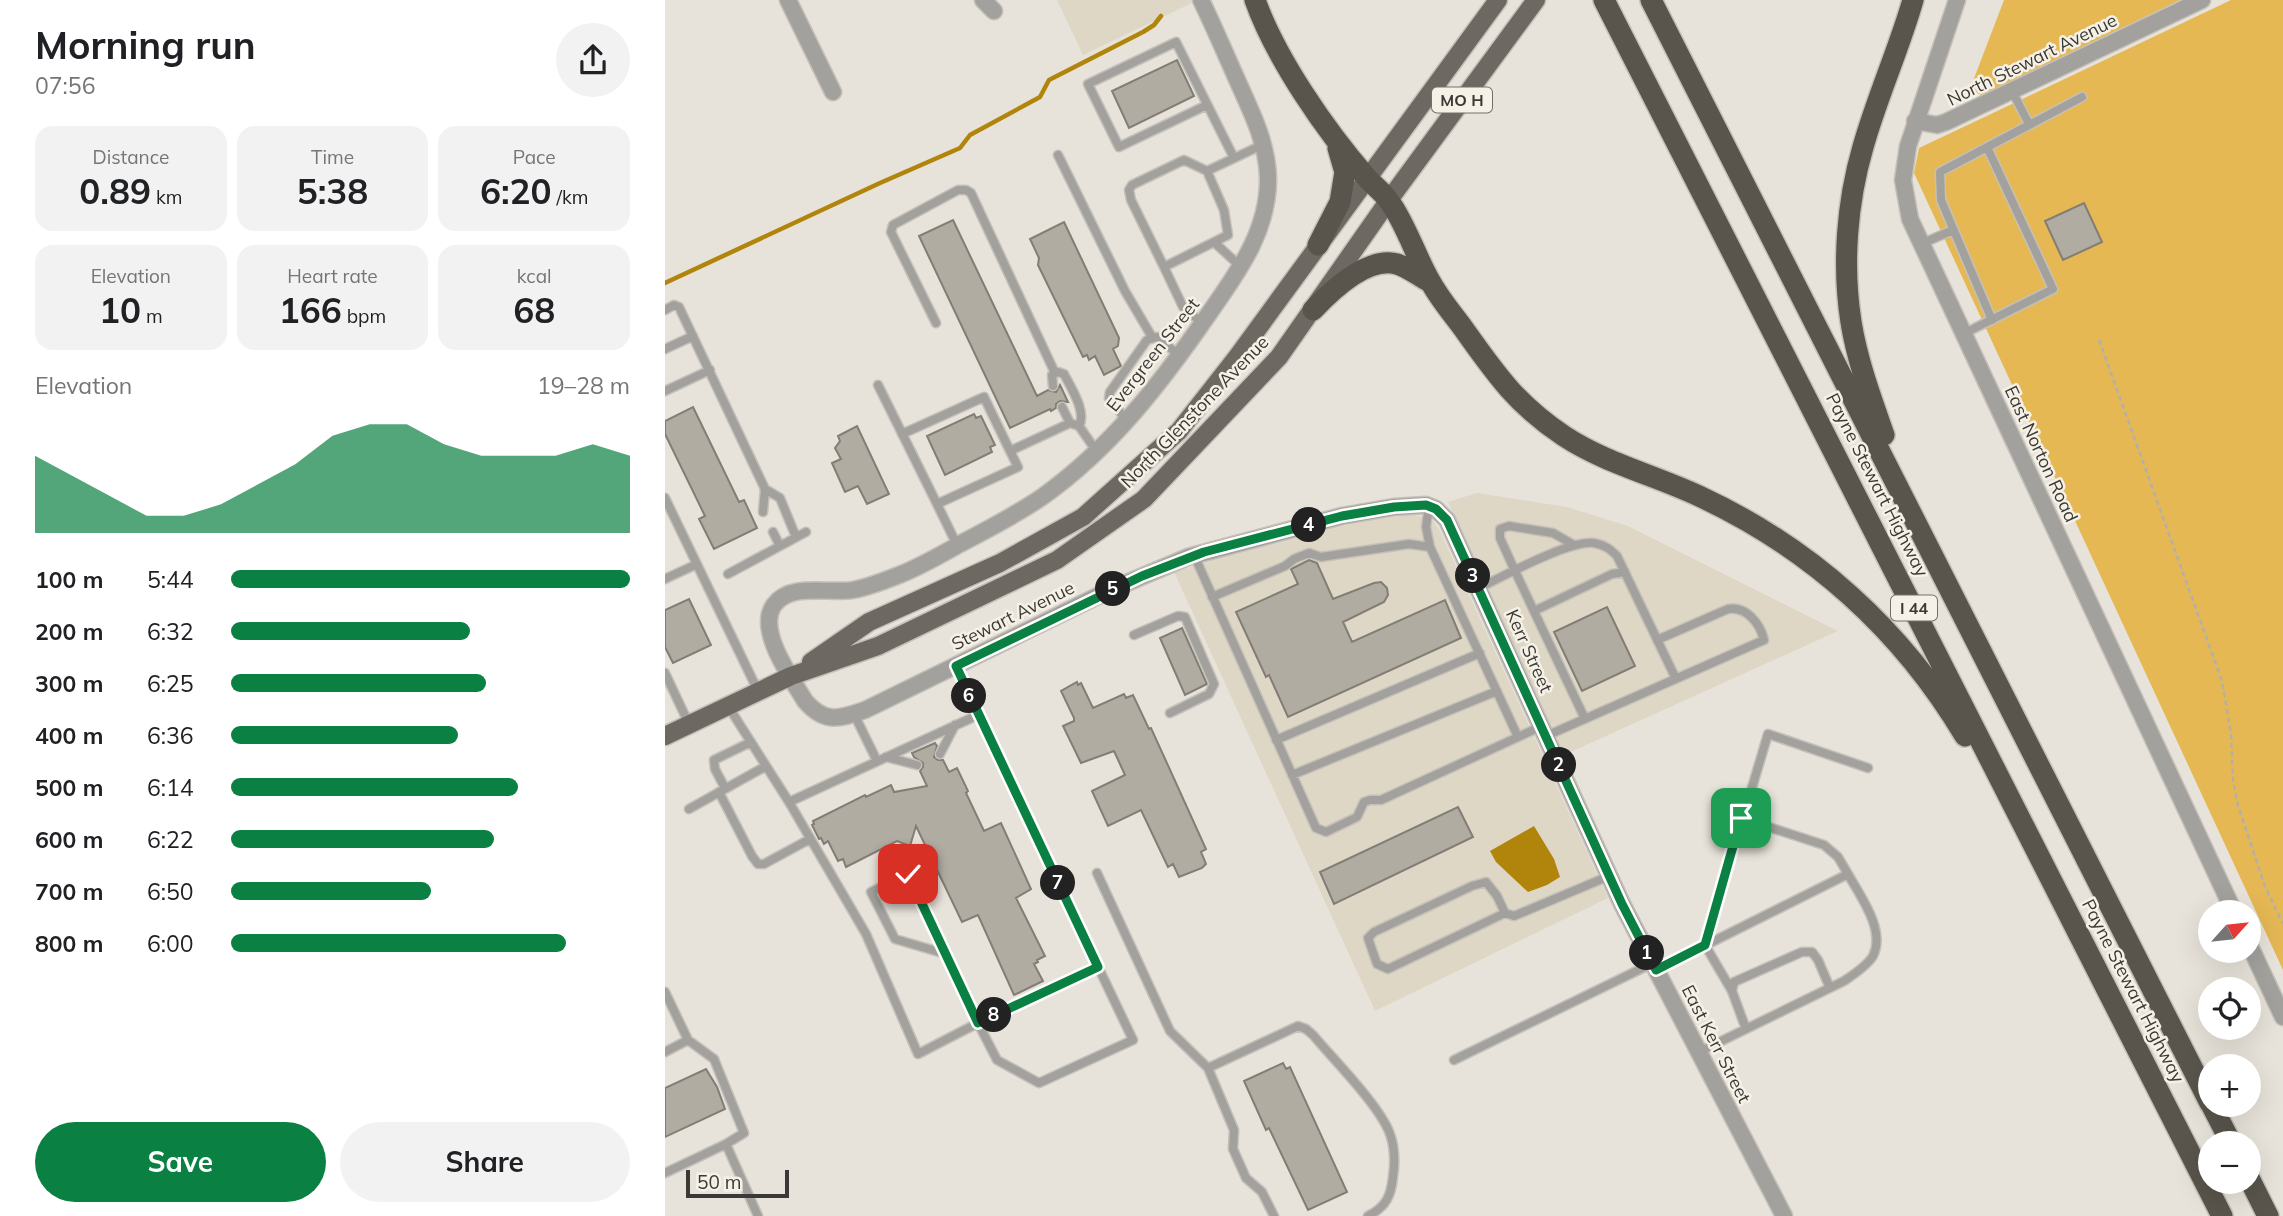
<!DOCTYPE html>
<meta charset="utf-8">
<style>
body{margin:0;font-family:Mulish,sans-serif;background:#f2f2f2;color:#202124;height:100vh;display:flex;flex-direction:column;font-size:26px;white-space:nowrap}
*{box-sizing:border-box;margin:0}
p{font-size:23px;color:#757577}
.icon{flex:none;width:38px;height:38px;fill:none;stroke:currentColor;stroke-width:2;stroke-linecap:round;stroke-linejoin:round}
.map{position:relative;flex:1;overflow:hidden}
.panel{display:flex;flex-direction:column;background:#fff;width:665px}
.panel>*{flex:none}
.needle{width:46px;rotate:63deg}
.fabs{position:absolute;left:1533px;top:900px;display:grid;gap:14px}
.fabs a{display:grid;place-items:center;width:63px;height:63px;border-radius:50%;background:#fff;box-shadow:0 7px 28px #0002;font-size:35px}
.scale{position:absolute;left:21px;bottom:18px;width:103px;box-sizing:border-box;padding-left:7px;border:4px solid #3b3935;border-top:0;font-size:19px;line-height:24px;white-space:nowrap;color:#3b3935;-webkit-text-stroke:5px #f6f1e7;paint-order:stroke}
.pin{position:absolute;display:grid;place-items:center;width:60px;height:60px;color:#fff;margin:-30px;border-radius:14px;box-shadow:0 4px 10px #0006}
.km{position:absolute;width:35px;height:35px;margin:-18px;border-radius:50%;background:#222;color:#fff;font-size:19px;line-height:35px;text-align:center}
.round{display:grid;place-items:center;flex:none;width:74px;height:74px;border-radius:37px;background:#f2f2f2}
.head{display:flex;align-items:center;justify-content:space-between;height:119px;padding:0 35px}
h1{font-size:38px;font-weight:700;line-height:52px}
.stats{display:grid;grid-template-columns:repeat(3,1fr);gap:10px;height:119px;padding:7px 35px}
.stats div{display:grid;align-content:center;border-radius:18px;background:#f2f2f2;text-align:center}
.stats b{font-size:35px;font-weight:700}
.stats small{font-size:19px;font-weight:400}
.stats p{font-size:19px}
.chart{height:196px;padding:14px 35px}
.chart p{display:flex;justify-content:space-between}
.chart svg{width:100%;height:126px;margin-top:7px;fill:#0b8043;opacity:.7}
.action{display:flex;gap:14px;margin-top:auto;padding:14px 35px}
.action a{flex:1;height:80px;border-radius:42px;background:#0b8043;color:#fff;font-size:28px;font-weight:700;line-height:80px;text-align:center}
.action a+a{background:#f2f2f2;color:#202124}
ul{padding:0 35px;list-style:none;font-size:23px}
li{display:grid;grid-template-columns:112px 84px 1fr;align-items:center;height:52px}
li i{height:18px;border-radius:9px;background:#0b8043}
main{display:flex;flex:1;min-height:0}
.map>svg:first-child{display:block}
</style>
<main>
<section class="panel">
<div class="head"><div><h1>Morning run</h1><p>07:56</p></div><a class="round"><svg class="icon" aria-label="share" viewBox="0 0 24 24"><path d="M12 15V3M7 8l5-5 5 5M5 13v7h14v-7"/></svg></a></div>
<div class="stats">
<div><p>Distance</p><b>0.89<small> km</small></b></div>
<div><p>Time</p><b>5:38</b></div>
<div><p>Pace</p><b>6:20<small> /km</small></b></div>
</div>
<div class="stats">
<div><p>Elevation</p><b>10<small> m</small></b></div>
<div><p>Heart rate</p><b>166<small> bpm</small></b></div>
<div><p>kcal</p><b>68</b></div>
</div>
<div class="chart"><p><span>Elevation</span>19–28 m</p>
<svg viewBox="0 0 160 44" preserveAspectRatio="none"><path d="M0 44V17L10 24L20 31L30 38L40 38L50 34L60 27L70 20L80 10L90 6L100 6L110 13L120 17L130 17L140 17L150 13L160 17V44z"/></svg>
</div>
<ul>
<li><b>100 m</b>5:44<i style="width:100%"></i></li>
<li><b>200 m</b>6:32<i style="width:60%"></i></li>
<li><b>300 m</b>6:25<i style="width:64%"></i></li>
<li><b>400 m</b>6:36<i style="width:57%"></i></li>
<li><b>500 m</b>6:14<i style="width:72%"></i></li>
<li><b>600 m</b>6:22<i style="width:66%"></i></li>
<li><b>700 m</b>6:50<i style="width:50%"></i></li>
<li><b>800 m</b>6:00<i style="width:84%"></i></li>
</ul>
<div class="action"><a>Save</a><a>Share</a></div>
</section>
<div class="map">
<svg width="1618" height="1216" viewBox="0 0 1618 1216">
<rect width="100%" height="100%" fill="#e8e3da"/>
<path fill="#dfd7c6" d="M392,0H525L527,3L418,55Z
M812,493L902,507L963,526L1173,631L899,755L783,502Z
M745,515L761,517L768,521L774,529L943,898L710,1011L509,572L556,558L701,520Z"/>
<path fill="#e5b854" d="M1339,0H1515L1318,96L1305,89Z
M1566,0H1618V970L1249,173L1254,148Z"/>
<path fill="#b1850b" d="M869,826L889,859L895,877L882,885L863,892L831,862L825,851Z"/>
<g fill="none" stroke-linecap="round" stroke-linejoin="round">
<path stroke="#b1850b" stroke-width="4.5" d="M0,283L215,183L295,148L305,135L375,97L384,80L478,32L489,25L496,16"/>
</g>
<path fill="#b0aca2" stroke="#827d75" stroke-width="2" d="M512,60L529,96L464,128L447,91Z
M1419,203L1437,242L1398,260L1380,221Z
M288,220L372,396L383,390L391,392L395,385L403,402L395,401L391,404V408L386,411L385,409L345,428L254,236Z
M399,222L454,338L453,346L448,349L456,366L439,375L430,356L424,360L422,355L418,357L373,265L374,258L365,239Z
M28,407L74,502L79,500L92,528L49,549L34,519L40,516L0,434V421Z
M309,414L311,418L316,416L330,445L325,447L327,452L280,475L262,436Z
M192,426L224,494L202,504L193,486L180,492L167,463L176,459L170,448L175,441L173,436Z
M644,560L652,563L668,599L709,583L716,582L722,588L723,595L719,602L678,622L687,642L780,600L796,638L623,717L604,675L601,677L571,612L633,584L626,569Z
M24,599L46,645L8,663L0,647V610Z
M942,607L970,666L917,691L889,632Z
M517,628L542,684L520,695L495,638Z
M412,682L413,685L416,683L428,708L459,694L461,698L468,695L484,729L486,728L541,849L536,852L541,864L537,868L514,877L508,864L503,867L476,810L443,826L427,791L460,775L449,751L416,763L398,726L409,721V718L396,691Z
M270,743L272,746L269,757L273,760H278L284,772L292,768L303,791L301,793L319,831L336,823L366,889L351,898L380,956L372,960L373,962L369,964L378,981L349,995L313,915L297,922L251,826L245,846L232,841L181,867L178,859L173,861L163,841L159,844L156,838L154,839L147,825L149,824L148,821L200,795L201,797L226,785L229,792L262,786L255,771L258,767V763L249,757L247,753Z
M793,807L808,837L669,904L655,872Z
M618,1063L621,1069L625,1067L682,1192L643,1210L604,1128L601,1130L579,1081Z
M41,1069L52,1087L60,1109L0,1137V1088Z"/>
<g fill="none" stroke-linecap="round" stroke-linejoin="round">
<defs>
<path id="service" d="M1347,91L1364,124
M542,105L454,147L423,84L511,42L569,158
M393,155L460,291L487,337
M550,243L576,267
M1256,244L1288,230
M499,267L466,200L464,190L467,185L519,160L542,171
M0,310L9,305L14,307L100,489L115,498L131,537
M1327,320L1276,200L1275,172L1417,97
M271,323L226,232L228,225L293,190H301L306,193L390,373
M537,323L518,307L499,267L563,235L559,210L542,171L599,144
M1298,334L1388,289L1322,147
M0,349L28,336
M213,385L272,504
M388,386L387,375L393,372L399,374C406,388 422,412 414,426
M0,391L45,370
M397,407L405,423
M462,421L444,398L445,392L482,340L492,337L515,356
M237,434L319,397L345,451
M0,498L93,691
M764,506L761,527L765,547L853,737
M98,512L100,489
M108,532L115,546
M292,545L272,504L353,467L345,451L405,423L414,426L432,452
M909,545L888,533L844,526L835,529V538L850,571L920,719
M529,555L651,828L661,832L692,817L699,802L705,800H716L877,726
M63,574L141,532
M0,579L32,564
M814,588C839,576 904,540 929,543C940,545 945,549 952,556L1011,679
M547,597L620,566L629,559L644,553L656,557L744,544L765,547
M869,611L947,574L960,572
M469,635L513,616L520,617L549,684L544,694L505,713
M0,673L24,724
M63,706L124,802L201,934L253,1054L313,1023L332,1060L374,1083L468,1040L313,715
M189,714L212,761
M881,736L1099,640C1095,623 1081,606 1063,609L992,640
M611,740L815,653
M275,754L290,725
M221,757L252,765
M627,775L832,691
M60,788L50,769L49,760L86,742
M54,792L87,856L93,864H99L145,839
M124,802L313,715L291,666
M24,809L101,766
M432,873L505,1031L543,1068L569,1130L568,1149L581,1178L597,1192L609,1216
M840,913L723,969L712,964L703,938L709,932L807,886L821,882L832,896L840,913L849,916L944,876
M281,954L230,939L206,892L243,874L313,1023L433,967
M991,970L1183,874L1173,857L1159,845L1076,818
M1067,991L1040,945L1103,734L1203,768
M0,992L23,1040L49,1059L79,1133L61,1144L93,1216
M1081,1029L1067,991L1069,982L1137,952H1147L1153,960L1165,988
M0,1052L23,1040
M1034,1052L1179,981C1188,975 1202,966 1208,956C1221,930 1195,896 1183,874
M789,1060L988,963
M543,1068L633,1026L641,1029L648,1035C669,1060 715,1106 725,1134C730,1148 730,1163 728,1177C726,1196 721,1207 703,1216
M0,1173L61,1144"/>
<path id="minor" d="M123,0L168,92
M318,0L329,11
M536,0C549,27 561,55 573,82C587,113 602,143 603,177C604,231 573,272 543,315C496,383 446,448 377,497C351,515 323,529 295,544C275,555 255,567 234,575C219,581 204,587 188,590C164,594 125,582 109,605C91,630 127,679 140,701C160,724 174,719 200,710L445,590L523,557L677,516L729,507L761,505L771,509L782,520L957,904L1119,1216
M1292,0L1243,146L1238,180L1245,219L1569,912
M1250,121L1272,125L1281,122L1537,0
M1584,944L1618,1017"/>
<path id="primary" d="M146,662L204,622L335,563L418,517L514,431L572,357L833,0
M0,736L126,676L213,646L392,560L479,499L614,357L724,200L871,0"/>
<path id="motorway" d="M590,0C611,59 661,131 702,178C709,186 718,192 724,201C740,222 751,257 765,281C774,298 787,313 798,328C830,373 851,404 899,436C940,463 989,475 1034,496C1146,548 1237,630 1300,736
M939,0L1557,1216
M986,0L1545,1103
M653,245L675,202L680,172L673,148
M648,310C666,291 702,256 732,264C743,267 755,277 765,282
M1219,435C1206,398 1192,360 1186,322C1177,264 1182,202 1198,147C1212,97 1234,49 1248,0
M1546,1104L1566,1143
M1584,1178L1603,1216"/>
</defs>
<use href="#service" stroke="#c5c1b9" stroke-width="11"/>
<use href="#minor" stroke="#c5c1b9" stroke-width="19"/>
<use href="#primary" stroke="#c5c1b9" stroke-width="21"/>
<use href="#motorway" stroke="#c5c1b9" stroke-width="24"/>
<path stroke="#b4b0a8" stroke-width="2.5" stroke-dasharray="5 3.5" stroke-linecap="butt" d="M1434,340L1557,681L1566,734L1568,780L1572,802L1599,884L1618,924"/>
<use href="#service" stroke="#a3a19d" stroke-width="8"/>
<use href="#minor" stroke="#a3a19d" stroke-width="16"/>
<use href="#primary" stroke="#6d6962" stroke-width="18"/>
<use href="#motorway" stroke="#59554d" stroke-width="21"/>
</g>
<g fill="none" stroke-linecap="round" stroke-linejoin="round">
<defs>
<path id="route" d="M243,874L313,1023L433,967L291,666L477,576L539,552L677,516L729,507L761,505L771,509L782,520L957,904L991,970L1040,945L1076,818"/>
</defs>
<use href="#route" stroke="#fff" stroke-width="14"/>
<use href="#route" stroke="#0b8043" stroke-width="9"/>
</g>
<g text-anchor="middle" stroke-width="5" stroke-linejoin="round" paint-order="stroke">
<g fill="#f6f1e7" stroke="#73706a" stroke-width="2">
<rect x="767" y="87.5" width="60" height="25" rx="5"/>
<rect x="1226" y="595.5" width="46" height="25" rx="5"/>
</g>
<g font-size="16" font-weight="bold" fill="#3b3935">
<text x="797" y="106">MO H</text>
<text x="1249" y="614">I 44</text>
</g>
<g font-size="18" fill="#3b3935" stroke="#f6f1e7">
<text transform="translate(1367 60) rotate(-26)" y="6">North Stewart Avenue</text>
<text transform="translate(488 355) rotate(-52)" y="6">Evergreen Street</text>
<text transform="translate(530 412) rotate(-46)" y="6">North Glenstone Avenue</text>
<text transform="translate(1376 454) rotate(65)" y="6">East Norton Road</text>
<text transform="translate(1212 485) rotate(63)" y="6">Payne Stewart Highway</text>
<text transform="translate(348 616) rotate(-26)" y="6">Stewart Avenue</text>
<text transform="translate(864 651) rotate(66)" y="6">Kerr Street</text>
<text transform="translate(1468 991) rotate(63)" y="6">Payne Stewart Highway</text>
<text transform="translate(1051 1044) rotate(63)" y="6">East Kerr Street</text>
</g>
</g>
</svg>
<div class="fabs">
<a><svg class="needle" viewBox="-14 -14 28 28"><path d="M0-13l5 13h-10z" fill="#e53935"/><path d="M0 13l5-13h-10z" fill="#757577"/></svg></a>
<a><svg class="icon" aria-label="locate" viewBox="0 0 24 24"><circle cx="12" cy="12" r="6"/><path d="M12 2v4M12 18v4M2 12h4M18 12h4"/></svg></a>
<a>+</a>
<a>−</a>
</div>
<div class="scale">50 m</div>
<div class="pin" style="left:1076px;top:818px;background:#1e9e55"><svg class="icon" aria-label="arrive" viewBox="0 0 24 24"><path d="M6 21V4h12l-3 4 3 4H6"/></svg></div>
<div class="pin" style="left:243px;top:874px;background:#d93025"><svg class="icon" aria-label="check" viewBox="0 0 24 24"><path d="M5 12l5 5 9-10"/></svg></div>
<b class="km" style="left:982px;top:953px">1</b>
<b class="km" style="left:894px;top:765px">2</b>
<b class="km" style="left:808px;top:576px">3</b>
<b class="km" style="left:644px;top:525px">4</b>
<b class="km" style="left:448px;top:589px">5</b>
<b class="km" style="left:304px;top:696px">6</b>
<b class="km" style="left:393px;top:883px">7</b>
<b class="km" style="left:329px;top:1015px">8</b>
</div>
</main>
